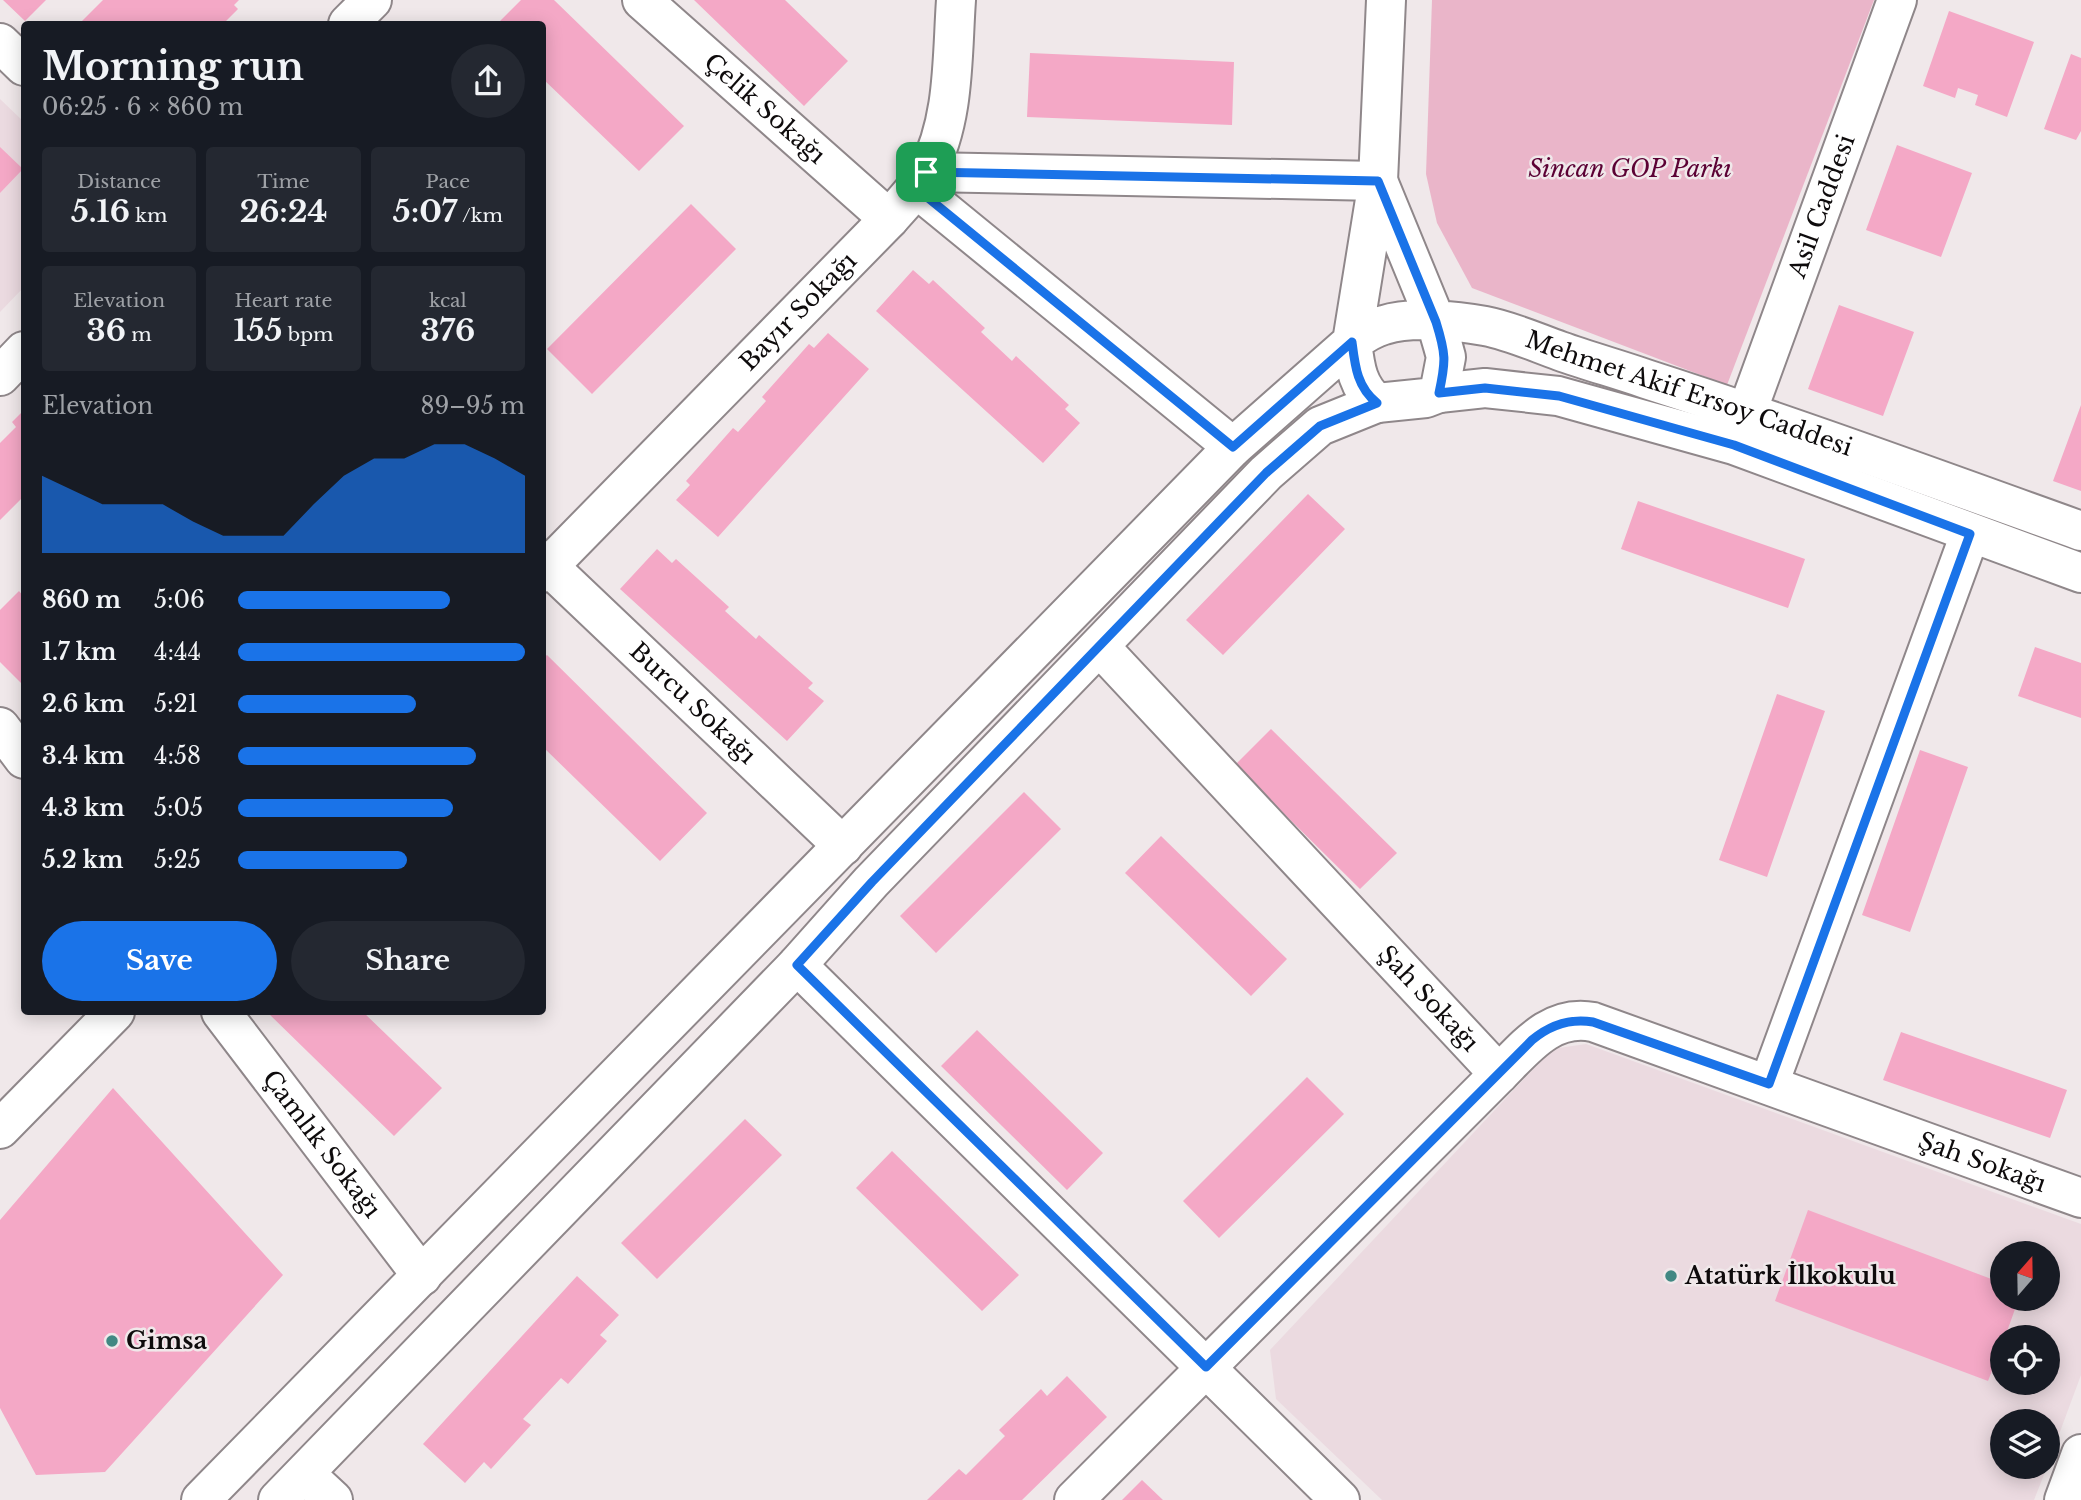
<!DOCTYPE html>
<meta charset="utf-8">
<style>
body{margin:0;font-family:"Libre Baskerville",serif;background:#242831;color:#f1f3f6;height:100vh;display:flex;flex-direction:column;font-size:26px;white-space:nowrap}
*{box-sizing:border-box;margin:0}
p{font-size:23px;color:#9ea1a6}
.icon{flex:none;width:38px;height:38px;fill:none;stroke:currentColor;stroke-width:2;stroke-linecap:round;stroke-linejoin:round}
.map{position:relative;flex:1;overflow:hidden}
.details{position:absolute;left:21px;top:21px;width:525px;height:994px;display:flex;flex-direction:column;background:#171b24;border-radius:7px;box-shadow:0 4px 18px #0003}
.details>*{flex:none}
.needle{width:46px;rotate:20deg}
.tools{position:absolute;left:1990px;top:1241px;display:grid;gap:14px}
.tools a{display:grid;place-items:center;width:70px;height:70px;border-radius:50%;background:#171b24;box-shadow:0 4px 18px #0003;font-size:35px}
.pin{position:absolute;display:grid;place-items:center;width:60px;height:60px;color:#fff;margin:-30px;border-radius:14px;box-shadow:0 4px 10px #0006}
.round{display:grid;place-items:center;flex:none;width:74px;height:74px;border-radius:37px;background:#242831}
.headline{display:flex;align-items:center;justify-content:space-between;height:119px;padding:0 21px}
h1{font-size:38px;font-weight:800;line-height:52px}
.figures{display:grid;grid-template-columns:repeat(3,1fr);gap:10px;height:119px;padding:7px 21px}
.figures div{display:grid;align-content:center;border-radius:7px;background:#242831;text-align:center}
.figures b{font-size:30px;font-weight:800}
.figures small{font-size:19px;font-weight:400}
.figures p{font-size:19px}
.chart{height:196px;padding:14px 21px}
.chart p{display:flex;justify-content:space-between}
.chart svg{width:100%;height:126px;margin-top:7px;fill:#1a73e8;opacity:.7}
.action{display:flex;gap:14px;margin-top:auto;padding:14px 21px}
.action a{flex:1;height:80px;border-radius:42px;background:#1a73e8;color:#fff;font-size:28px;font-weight:800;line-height:80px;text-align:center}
.action a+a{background:#242831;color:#f1f3f6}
ul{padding:0 21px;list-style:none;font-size:23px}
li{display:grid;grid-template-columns:112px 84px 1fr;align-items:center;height:52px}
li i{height:18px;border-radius:9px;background:#1a73e8}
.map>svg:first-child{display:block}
</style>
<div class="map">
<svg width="2081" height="1500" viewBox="0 0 2081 1500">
<rect width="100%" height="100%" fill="#f0e8ea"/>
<path fill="#ebdae0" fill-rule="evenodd" d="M0,99L24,122V287L0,312Z
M1586,1044L2081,1224V1375L2048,1464V1421H2002V1466L2047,1467L2034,1500H1382L1276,1399L1270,1350L1552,1049ZM2002,1253H2048V1298H2002ZM2002,1337H2048V1382H2002Z"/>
<path fill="#eab5c9" d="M1432,0H1874L1727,385L1472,288L1437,223L1426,174Z"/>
<path fill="#f4a8c6" d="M3,0H46L25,21Z
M103,0H239L234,5L238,9L223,24H79Z
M521,0H554L684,126L639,171L542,78V24H497Z
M694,0H785L848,61L804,106Z
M1949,11L2034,42L2007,117L1975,105L1978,95L1958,88L1955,98L1923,86Z
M1030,53L1234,62L1232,125L1027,117Z
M2071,54L2081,58V131L2076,140L2044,129Z
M1897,145L1972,173L1941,257L1866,230Z
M0,147L23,169L0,193Z
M691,204L736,249L592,394L547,349Z
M913,270L929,284L933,280L985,328L981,332L1012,361L1016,356L1069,405L1065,409L1080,423L1043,463L876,311Z
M1839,305L1914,332L1883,416L1808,389Z
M828,333L869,369L718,537L676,500L690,485L686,481L733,428L738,432L766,401L762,397L809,344L814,348Z
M2081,405V491L2053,481Z
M24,410V496L0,520V443L16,427L12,422Z
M1308,494L1345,529L1223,655L1186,620Z
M1638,501L1805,559L1788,608L1621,549Z
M657,549L672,563L676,559L729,607L725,611L756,639L759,635L813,683L808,688L824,701L787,741L620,589Z
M19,591L24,597V686L0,662V610Z
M2035,647L2081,663V718L2018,696Z
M547,655L707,813L660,861L542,746V659Z
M1777,694L1825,711L1767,877L1719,860Z
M1271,729L1397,853L1360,889L1235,765Z
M1920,750L1968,767L1910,932L1862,915Z
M1024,792L1061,829L936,953L900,916Z
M1161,836L1287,959L1251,996L1125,873Z
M267,1012H363L442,1088L394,1136Z
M977,1030L1103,1153L1067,1190L941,1066Z
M1901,1032L2067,1090L2050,1138L1883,1080Z
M1307,1077L1344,1114L1219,1238L1183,1201Z
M113,1088L283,1275L105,1472L36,1475L0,1408V1220Z
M745,1119L782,1155L657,1279L621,1243Z
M892,1151L1019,1275L982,1311L856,1188Z
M1808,1210L2002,1283V1298H2019L2005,1337H2002V1345L1988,1381L1775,1301Z
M577,1276L619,1315L600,1335L607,1341L568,1384L561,1378L523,1419L531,1425L491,1469L484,1462L465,1483L423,1444Z
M1067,1376L1107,1417L1022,1500H927L959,1469L966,1475L1005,1436L999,1430L1041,1389L1047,1396Z
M1142,1480L1163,1500H1122Z"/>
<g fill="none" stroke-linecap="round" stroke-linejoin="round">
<defs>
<g id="minor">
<path id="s1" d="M642,0L889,219"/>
<path d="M348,24L372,0"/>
<path d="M0,43L24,66"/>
<path d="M926,172L1378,181"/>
<path d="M916,188L1233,447"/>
<path d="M0,376L24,351"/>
<path id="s2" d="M542,560L843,846"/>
<path id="s3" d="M542,573L889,219C902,204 917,189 927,172C955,120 952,57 956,0"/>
<path id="s4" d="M1100,647L1499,1074C1526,1047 1551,1014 1593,1022L2081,1198"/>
<path d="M0,727L24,759"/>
<path d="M797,965L1340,1500"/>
<path id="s5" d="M221,1012L422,1276"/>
<path d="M1769,1084L1970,534"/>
<path d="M0,1129L115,1012"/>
<path d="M305,1474L333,1500"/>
<path d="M1074,1500L1499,1074"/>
<path d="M2064,1500L2081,1454"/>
</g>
<g id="tertiary">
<path id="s6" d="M1747,412L1897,0"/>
</g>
<g id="secondary">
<path d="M1378,181L1386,0"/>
<path d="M1439,393L1485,388L1558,396L1734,445L2081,573"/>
<path id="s7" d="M201,1500L1233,447L1352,342L1378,181L1436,322L1443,346L1446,357L1439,393L1426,398L1377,403C1357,387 1355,366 1352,342C1362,335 1372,328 1384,325C1411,316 1457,321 1485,326C1511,331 1535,342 1560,351C1588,361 1617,369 1646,379C1792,426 1936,479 2081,531"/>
<path d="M278,1500L797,965L871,882L1266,473L1320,426L1377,403"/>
</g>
</defs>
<use href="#minor" stroke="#8f878a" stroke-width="42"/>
<use href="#tertiary" stroke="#8f878a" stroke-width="42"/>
<use href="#secondary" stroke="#8f878a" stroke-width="42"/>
<use href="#minor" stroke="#fff" stroke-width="38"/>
<use href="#tertiary" stroke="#fff" stroke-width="38"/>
<use href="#secondary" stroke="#fff" stroke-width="38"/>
</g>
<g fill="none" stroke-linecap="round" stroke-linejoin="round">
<defs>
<path id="route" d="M926,172L1378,181L1436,322C1446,354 1446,361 1439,393L1485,388L1559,396L1734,445L1970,534L1769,1084L1593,1022C1569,1018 1550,1025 1532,1040L1206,1367L797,965L872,882L1266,473L1320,426L1377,403C1357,387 1355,366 1352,342L1233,447L916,188Z"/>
</defs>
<use href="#route" stroke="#fff" stroke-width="14"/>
<use href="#route" stroke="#1a73e8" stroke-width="9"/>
</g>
<g fill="#418883" stroke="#f0e8ea" stroke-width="2.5">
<circle cx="1671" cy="1276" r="7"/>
<circle cx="112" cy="1341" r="7"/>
</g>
<g text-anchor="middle" stroke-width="5" stroke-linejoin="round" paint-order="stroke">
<g font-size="24" fill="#0e0b0c" stroke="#f0e8ea">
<text dy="8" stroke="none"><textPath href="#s1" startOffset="164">Çelik Sokağı</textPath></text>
<text dy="8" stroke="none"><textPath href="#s6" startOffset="219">Asil Caddesi</textPath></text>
<text dy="8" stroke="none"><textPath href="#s3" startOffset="366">Bayır Sokağı</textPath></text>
<text dy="8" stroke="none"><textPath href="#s7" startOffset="2506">Mehmet Akif Ersoy Caddesi</textPath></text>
<text dy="8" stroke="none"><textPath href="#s2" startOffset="208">Burcu Sokağı</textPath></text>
<text dy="8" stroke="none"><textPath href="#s4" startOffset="481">Şah Sokağı</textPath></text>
<text dy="8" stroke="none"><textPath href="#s5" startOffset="166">Çamlık Sokağı</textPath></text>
<text dy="8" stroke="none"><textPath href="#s4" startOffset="1111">Şah Sokağı</textPath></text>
</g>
<g font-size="24" font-style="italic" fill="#5b0134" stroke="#f0e8ea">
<text x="1630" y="177">Sincan GOP Parkı</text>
</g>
<g font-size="24" font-weight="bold" fill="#0e0b0c" stroke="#f0e8ea" text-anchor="start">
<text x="1685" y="1284">Atatürk İlkokulu</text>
<text x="126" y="1349">Gimsa</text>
</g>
</g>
</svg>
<div class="tools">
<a><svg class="needle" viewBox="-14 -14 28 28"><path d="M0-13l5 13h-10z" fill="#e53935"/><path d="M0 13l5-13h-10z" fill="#9ea1a6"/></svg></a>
<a><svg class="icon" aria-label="locate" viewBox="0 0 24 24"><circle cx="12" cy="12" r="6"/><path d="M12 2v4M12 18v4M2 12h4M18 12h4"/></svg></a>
<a><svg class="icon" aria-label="layers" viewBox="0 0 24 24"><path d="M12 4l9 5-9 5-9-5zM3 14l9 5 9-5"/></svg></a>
</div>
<div class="pin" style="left:926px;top:172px;background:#1e9e55"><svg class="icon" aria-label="arrive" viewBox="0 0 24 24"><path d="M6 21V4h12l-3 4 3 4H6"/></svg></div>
<section class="details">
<div class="headline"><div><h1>Morning run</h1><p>06:25 · 6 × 860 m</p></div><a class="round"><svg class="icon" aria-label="share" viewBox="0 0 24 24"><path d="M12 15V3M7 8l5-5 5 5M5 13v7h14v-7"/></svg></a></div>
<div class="figures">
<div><p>Distance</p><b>5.16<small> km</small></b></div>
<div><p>Time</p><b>26:24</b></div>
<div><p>Pace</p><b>5:07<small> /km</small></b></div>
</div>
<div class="figures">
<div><p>Elevation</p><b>36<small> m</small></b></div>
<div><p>Heart rate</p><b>155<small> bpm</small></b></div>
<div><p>kcal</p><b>376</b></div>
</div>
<div class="chart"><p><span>Elevation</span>89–95 m</p>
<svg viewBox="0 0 160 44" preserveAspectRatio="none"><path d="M0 44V17L10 22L20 27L30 27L40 27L50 33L60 38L70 38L80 38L90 27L100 17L110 11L120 11L130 6L140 6L150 11L160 17V44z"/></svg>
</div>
<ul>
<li><b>860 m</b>5:06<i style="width:74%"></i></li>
<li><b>1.7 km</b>4:44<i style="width:100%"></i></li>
<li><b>2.6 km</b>5:21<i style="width:62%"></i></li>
<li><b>3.4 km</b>4:58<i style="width:83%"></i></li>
<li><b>4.3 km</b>5:05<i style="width:75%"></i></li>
<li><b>5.2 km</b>5:25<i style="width:59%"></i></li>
</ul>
<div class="action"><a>Save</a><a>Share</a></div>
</section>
</div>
